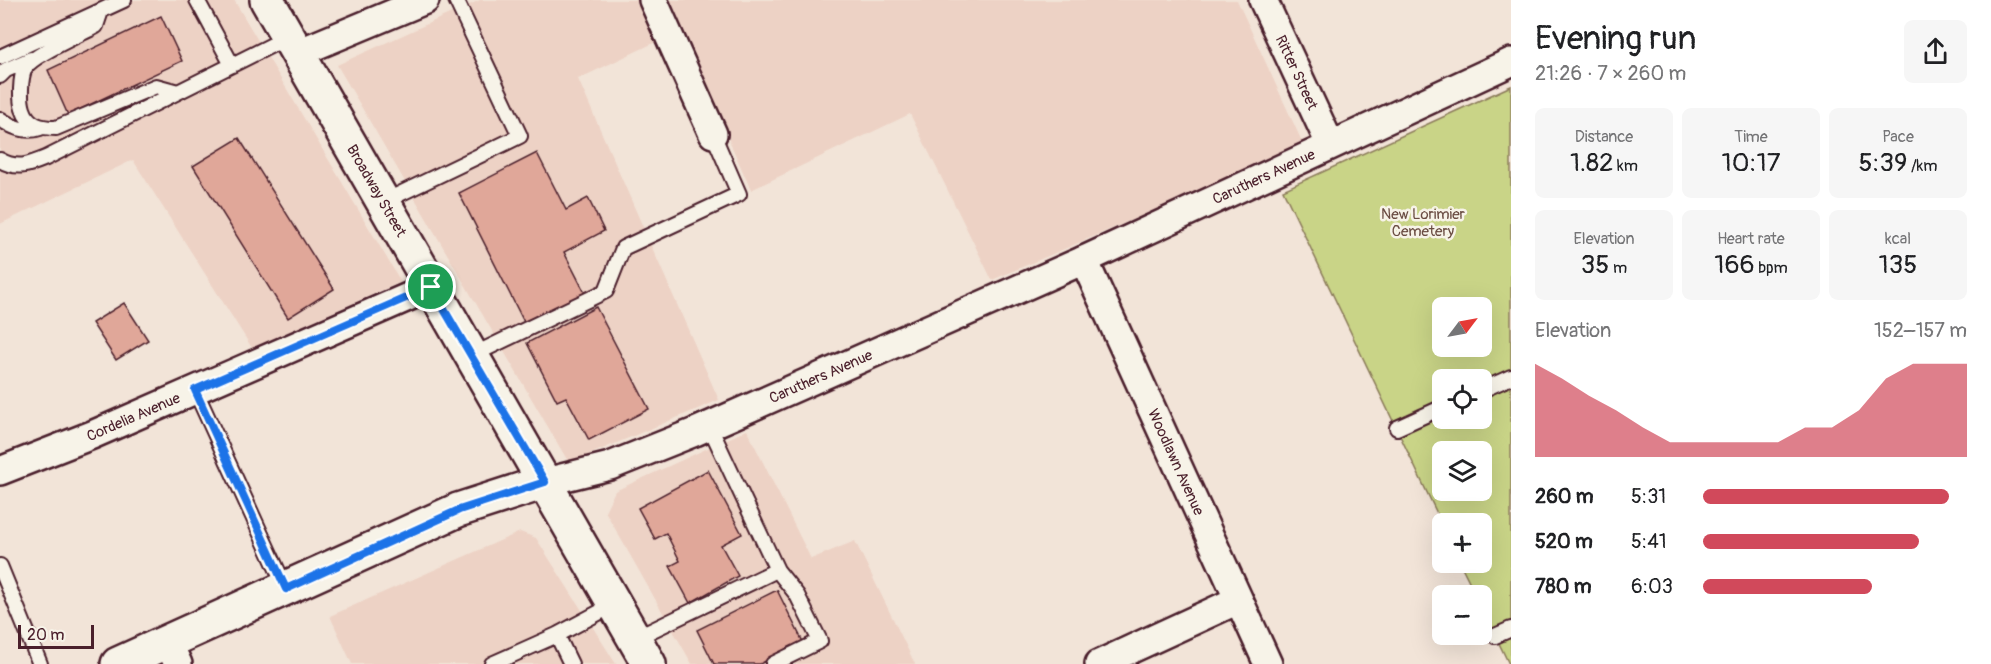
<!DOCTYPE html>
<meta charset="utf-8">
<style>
body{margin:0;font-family:Pangolin,sans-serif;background:#f6f6f6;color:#202124;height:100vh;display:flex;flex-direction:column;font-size:22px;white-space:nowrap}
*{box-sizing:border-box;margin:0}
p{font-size:20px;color:#757577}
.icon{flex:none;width:33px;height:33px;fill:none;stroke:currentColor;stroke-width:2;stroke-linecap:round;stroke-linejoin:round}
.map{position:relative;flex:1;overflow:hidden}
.details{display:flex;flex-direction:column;background:#fff;width:480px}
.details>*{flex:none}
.needle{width:39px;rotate:58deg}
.buttons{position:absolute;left:1432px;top:297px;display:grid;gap:12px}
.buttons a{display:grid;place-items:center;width:60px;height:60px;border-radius:9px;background:#fff;box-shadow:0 6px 24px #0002;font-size:30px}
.scale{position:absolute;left:18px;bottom:15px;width:76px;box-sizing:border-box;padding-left:6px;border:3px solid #4a1f2b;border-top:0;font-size:16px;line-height:21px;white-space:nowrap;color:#4a1f2b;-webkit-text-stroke:4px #f7f3e8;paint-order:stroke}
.pin{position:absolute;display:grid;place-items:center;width:51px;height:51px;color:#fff;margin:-26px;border:3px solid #fff;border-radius:50%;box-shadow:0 2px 6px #0007}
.round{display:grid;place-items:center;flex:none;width:63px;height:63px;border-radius:9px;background:#f6f6f6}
.head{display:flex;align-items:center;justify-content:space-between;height:102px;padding:0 24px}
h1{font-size:33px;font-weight:600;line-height:45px}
.stats{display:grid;grid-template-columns:repeat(3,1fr);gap:9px;height:102px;padding:6px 24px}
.stats div{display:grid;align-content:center;border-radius:9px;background:#f6f6f6;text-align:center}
.stats b{font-size:26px;font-weight:600}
.stats small{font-size:16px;font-weight:400}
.stats p{font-size:16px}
.chart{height:168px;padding:12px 24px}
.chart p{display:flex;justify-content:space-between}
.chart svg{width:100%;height:108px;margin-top:6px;fill:#d1495b;opacity:.7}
ul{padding:0 24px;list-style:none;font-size:20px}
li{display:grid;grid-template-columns:96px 72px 1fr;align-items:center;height:45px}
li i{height:15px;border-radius:8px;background:#d1495b}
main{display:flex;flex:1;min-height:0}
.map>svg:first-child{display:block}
</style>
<main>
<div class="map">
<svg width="1511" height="664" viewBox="0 0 1511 664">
<rect width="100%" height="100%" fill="#f2e4d8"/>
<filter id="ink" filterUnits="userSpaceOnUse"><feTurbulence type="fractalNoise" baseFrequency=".0167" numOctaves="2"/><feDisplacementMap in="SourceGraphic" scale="12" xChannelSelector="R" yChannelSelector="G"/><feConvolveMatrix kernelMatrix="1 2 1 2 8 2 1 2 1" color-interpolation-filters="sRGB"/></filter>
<g filter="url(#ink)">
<path fill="#edd2c5" d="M0,0H234L401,282L252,348L133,160L0,224Z
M480,0H638L658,41L578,79L719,400L569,463L337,65Z
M667,0H1237L1304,146L992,280L910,114L751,190Z
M747,430L811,559L855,541L915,664H692L605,511L615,491Z
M520,532L536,538L616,664H352L330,616Z"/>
<path fill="#c9d487" stroke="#8a7a59" stroke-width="1.5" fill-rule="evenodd" d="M1511,86V664H1509L1482,608V596L1476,595L1460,563L1482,562V524H1443V526L1283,190ZM1443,308H1482V346H1443ZM1443,380H1482V418H1443ZM1443,452H1482V490H1443Z"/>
<path fill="#e0a799" stroke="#4a1f2b" stroke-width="1.5" d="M161,16L182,61L68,115L48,70Z
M239,138L334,289L288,318L193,166Z
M537,153L566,210L588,198L604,231L564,252L586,295L526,326L459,193Z
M124,303L148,340L116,360L92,323Z
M596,307L649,409L589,440L566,397L557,401L527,343Z
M708,470L742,534L721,545L738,576L690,603L670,566L680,561L666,533L655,539L638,508Z
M777,590L803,642L760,664H714L697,630Z"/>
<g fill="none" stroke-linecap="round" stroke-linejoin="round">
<defs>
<path id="lane" d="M197,0L232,65
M101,11L96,26C81,34 32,55 25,68C20,78 20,100 23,109C28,125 41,128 56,128L156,86L178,92
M0,57L124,0
M0,76L6,70L31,59
M0,119C12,127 25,133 40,128
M0,160C17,170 29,165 46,158L288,37
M383,202L520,136L456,0
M473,355L606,291L623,248L739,194L713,134
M195,390L286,589
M1482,390L1511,377
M1397,428L1443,407
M0,566L40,664
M557,635L571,664
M1495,636L1511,629
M634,639L777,570L709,425
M492,664L557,635L615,604
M773,664L820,641L797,595L777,570"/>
<g id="street">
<path d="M653,0L713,134"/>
<path id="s1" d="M1263,0L1330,144"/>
<path d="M298,53L425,0"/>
<path id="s2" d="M1084,260L1268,664"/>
<path id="s3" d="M0,471L92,435L431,287"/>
<path id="s4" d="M545,482L610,466L695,432L1084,260L1511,62"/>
<path d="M168,642L178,664"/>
<path d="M1099,664L1238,600"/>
</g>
<g id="secondary">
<path id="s5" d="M267,0L649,664"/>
<path d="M118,664L458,510L545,482"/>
</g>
</defs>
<use href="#lane" stroke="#4a1f2b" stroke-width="18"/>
<use href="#street" stroke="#4a1f2b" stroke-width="32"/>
<use href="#secondary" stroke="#4a1f2b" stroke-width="38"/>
<use href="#lane" stroke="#f7f3e8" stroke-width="14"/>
<use href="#street" stroke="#f7f3e8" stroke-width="27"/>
<use href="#secondary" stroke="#f7f3e8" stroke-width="33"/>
</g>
</g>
<g fill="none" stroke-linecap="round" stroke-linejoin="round" filter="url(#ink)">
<defs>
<path id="route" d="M431,287L545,482L459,510L286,589L195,390Z"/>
</defs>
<use href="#route" stroke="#fff" stroke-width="12"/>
<use href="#route" stroke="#1a73e8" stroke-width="8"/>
</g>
<g text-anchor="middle" stroke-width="5" stroke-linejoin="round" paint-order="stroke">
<g font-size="15" fill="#4a1f2b" stroke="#f7f3e8">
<text dy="5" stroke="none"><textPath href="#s1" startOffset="80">Ritter Street</textPath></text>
<text dy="5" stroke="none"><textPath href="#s4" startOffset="782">Caruthers Avenue</textPath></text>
<text dy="5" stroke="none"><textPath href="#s5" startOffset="220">Broadway Street</textPath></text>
<text dy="5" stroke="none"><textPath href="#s4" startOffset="296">Caruthers Avenue</textPath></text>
<text dy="5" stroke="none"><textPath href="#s3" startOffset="144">Cordelia Avenue</textPath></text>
<text dy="5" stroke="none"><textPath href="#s2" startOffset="222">Woodlawn Avenue</textPath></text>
</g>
<g font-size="15" fill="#6a4c42" stroke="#f7f3e8">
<text x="1423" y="219">New Lorimier<tspan x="1423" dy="17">Cemetery</tspan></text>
</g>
</g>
</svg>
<div class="buttons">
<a><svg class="needle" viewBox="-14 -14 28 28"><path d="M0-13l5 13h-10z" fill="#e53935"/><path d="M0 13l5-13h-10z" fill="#757577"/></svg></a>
<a><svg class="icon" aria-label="locate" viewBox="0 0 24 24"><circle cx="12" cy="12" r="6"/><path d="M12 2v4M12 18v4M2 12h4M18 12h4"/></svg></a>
<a><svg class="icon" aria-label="layers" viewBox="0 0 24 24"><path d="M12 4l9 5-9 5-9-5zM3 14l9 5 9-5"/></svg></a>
<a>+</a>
<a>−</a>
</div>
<div class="scale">20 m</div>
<div class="pin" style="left:431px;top:287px;background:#1e9e55"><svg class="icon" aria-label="arrive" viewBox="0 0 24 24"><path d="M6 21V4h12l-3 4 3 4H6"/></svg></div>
</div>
<section class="details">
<div class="head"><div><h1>Evening run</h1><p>21:26 · 7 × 260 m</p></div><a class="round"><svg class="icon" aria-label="share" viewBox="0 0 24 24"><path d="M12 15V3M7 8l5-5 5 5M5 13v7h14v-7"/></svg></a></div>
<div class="stats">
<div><p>Distance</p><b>1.82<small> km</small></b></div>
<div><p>Time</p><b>10:17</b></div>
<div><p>Pace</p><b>5:39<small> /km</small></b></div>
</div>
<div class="stats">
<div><p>Elevation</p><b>35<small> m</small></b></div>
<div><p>Heart rate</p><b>166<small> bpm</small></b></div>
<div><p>kcal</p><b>135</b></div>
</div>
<div class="chart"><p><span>Elevation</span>152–157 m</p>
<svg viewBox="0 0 160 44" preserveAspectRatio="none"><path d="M0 44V6L10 12L20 19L30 25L40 32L50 38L60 38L70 38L80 38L90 38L100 32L110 32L120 25L130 12L140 6L150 6L160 6V44z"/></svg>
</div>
<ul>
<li><b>260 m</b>5:31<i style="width:93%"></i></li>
<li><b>520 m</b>5:41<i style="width:82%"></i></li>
<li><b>780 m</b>6:03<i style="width:64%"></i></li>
</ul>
</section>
</main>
